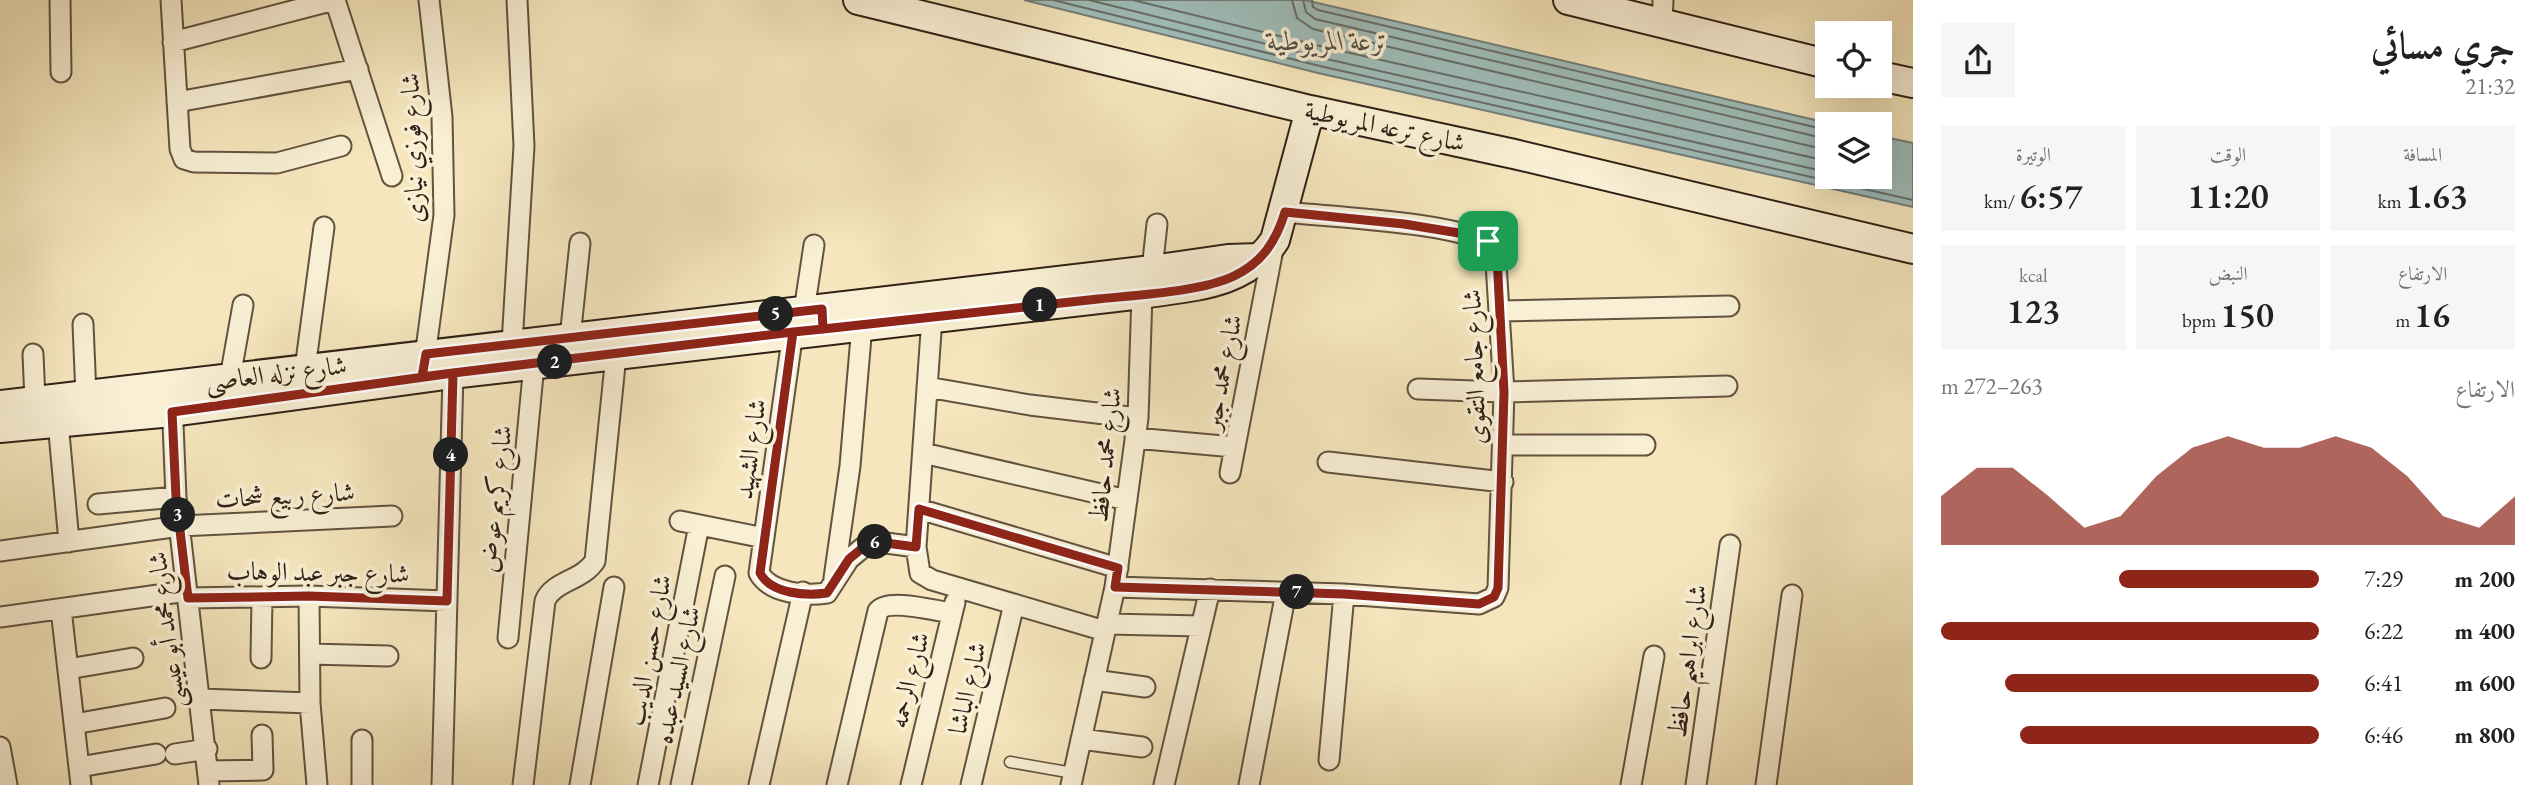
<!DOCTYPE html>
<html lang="ar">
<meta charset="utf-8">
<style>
body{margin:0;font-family:"EB Garamond",Amiri,serif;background:#f6f6f6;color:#202124;direction:rtl;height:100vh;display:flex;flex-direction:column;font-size:26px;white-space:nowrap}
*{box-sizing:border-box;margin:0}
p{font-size:23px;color:#757577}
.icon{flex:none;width:38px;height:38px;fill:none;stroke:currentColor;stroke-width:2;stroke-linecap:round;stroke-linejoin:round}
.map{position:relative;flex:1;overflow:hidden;direction:ltr}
.drawer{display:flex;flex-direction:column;background:#fff;width:630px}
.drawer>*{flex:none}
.controls{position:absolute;left:1815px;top:21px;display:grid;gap:14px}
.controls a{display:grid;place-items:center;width:77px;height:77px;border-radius:0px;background:#fff;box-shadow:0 7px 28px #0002;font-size:35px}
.pin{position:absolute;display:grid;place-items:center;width:60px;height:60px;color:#fff;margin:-30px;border-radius:14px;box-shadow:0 4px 10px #0006}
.km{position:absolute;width:35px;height:35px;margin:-18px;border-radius:50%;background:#222;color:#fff;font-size:19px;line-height:35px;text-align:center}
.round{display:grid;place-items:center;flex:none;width:74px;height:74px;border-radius:0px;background:#f6f6f6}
.summary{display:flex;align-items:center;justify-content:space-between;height:119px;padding:0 28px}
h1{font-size:38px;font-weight:600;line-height:52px}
.metrics{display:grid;grid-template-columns:repeat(3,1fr);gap:10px;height:119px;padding:7px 28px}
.metrics div{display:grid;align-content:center;border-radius:0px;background:#f6f6f6;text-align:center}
.metrics b{font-size:35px;font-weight:600}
.metrics small{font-size:19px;font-weight:400}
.metrics p{font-size:19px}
.chart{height:196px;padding:14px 28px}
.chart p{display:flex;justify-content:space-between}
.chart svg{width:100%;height:126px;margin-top:7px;fill:#8f2418;opacity:.7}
ul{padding:0 28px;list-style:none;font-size:23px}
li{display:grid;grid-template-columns:112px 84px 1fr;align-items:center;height:52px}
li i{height:18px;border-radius:9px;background:#8f2418}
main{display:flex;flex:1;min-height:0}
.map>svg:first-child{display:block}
</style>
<main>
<section class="drawer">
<div class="summary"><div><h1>جري مسائي</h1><p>21:32</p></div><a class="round"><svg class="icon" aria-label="share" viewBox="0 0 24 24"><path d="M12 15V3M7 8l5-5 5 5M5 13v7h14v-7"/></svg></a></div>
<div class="metrics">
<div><p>المسافة</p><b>1.63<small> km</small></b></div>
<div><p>الوقت</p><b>11:20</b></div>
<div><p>الوتيرة</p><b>6:57<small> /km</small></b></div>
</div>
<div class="metrics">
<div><p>الارتفاع</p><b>16<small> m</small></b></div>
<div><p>النبض</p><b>150<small> bpm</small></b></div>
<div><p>kcal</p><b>123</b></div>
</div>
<div class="chart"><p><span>الارتفاع</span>263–272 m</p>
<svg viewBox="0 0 160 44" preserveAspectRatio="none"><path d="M0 44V27L10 17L20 17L30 27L40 38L50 34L60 20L70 10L80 6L90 10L100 10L110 6L120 10L130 20L140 34L150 38L160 27V44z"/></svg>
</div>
<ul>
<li><b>200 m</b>7:29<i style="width:53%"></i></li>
<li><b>400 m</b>6:22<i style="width:100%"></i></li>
<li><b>600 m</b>6:41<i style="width:83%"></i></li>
<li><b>800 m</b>6:46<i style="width:79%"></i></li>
</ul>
</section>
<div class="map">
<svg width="1913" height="785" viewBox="0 0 1913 785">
<rect width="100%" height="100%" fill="#f5e6bd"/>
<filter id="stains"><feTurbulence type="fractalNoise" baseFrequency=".00286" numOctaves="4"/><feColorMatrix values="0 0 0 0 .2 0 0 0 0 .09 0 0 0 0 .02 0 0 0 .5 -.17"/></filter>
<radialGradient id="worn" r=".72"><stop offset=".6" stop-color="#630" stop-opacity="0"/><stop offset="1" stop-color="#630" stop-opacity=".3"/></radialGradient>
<path fill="#9fbdba" stroke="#737e78" stroke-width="2" d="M1024,0H1305L1832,124H1827V177H1880V136L1913,143V207L1318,73Z"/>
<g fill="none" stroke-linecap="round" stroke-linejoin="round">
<path stroke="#686e68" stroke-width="2" d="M1053,0L1320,66L1913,200
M1089,0L1322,58L1827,172
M1133,0L1324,47L1827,161
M1292,0L1297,18L1313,29L1827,150
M1303,0L1306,12L1315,19L1827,139
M1312,0L1313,7L1318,10L1827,130"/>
<defs>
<path id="lane" d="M1010,762L1073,773"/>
<path id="street" d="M60,0L61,72
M171,0L180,149L184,159L194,162L277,163L341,146
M335,0L392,176
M1662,23L1663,0
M173,42L334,0
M177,102L358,69
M1152,270L1157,224
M804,311L814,245
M1500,311L1729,306
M932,317L916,547L920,573L932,580L1105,631
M83,324L86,396
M793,332L759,573C771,594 806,596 827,593L849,559L871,541L916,547
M570,338L580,243
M512,344L524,146L517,0
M33,354L35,401
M424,364L444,215L442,117L429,0
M305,369L324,227
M230,378L243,305
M927,387L1030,405L1138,418
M1418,389L1504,392L1727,386
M172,400L176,497L209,785
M58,422L69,542
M1135,438L1234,447
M1504,445H1645
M923,453L1127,500
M1328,462L1503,482
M1230,473L1274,244
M98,504L176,497
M919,509L1118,568
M680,521L764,538
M0,551L180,526L392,516
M834,578L850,466L862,325
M1115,587L1344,594L1479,604L1494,597L1498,588L1504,392L1495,247C1464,222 1330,217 1285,212
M309,596L310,703L317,785
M188,598L309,596L447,601
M61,609L81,785
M0,617L187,591
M1107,624L1201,626
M508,638L534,364
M310,654L388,656
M261,658L262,597
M68,669L133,658
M1094,680L1145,687
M201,699L310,703
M74,724L165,708
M1081,739L1142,747
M362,740V785
M0,747L7,785
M175,754L207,749
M1329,760L1344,594
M79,767L156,754
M208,771L263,770L262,735
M442,785L453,374
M523,785L545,601C553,581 582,581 595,561L616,355
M580,785L614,587
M648,785L699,525
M681,785L725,576
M759,785L803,592
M837,785L878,611C889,598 935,611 952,613
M911,785L955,602
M971,785L1014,604
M1071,785L1115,587L1138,418L1142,294
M1164,785L1210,589
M1249,785L1286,592
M1631,785L1654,656
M1696,785L1730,545
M1766,785L1792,595"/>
<path id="secondary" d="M858,0L1310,110L1514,154L1913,249
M1568,0L1827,64
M1880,76L1913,83
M0,405L1152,270L1228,259L1259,258
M0,428L172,412L453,374L1142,294C1191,286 1245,286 1275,240L1310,110"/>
</defs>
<use href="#lane" stroke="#625240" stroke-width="13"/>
<use href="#street" stroke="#625240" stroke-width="23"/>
<use href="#secondary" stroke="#312016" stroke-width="32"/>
<use href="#lane" stroke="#f8efd4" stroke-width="10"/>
<use href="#street" stroke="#f8efd4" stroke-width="19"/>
<use href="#secondary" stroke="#f8efd4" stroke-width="28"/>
</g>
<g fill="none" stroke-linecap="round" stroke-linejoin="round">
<defs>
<path id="route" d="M1488,241L1477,236L1404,224L1285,212C1276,241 1263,262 1234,276C1201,292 1136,295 1098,299C1006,309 914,319 823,329L793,332L453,373L172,412L176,497L188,598L309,596L447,601L453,373L422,377L426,354L822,309L823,329L793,332L760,573C771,594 806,596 827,593L849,559L871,541L916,547L919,509L1118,568L1115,587L1344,594L1479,604L1494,597L1498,588L1504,392L1497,257L1495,247L1488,241"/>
</defs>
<use href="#route" stroke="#fff" stroke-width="14"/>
<use href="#route" stroke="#8f2418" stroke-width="9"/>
</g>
<g text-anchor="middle" stroke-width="7" stroke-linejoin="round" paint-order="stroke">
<g font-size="26" fill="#312016" stroke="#f8efd4">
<text transform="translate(1385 126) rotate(12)" y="9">شارع ترعه المريوطية</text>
<text transform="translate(412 148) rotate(-92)" y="9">شارع فوزي نيازى</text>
<text transform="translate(1474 367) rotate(-92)" y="9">شارع جامع التقوى</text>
<text transform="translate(1222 372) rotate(-79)" y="9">شارع محمد جبر</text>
<text transform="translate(276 373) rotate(-7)" y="9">شارع نزله العاصى</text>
<text transform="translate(750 449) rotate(-82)" y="9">شارع الشهيد</text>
<text transform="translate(1105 455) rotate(-84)" y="9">شارع محمد حافظ</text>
<text transform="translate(285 495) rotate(-3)" y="9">شارع ربيع شحات</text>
<text transform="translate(495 499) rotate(-84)" y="9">شارع كريم عوض</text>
<text transform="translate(318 572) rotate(1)" y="9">شارع جبر عبد الوهاب</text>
<text transform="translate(166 630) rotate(-97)" y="9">شارع محمد أبو عيسى</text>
<text transform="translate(648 650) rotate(-79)" y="9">شارع حسن الديب</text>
<text transform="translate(1687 661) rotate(-82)" y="9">شارع ابراهيم حافظ</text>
<text transform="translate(677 675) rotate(-78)" y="9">شارع السيد عبده</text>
<text transform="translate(909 680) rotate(-76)" y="9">شارع الرحمه</text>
<text transform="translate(967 688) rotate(-77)" y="9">شارع الباشا</text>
</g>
<g font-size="28" font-style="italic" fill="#524f47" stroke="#f8efd4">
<text x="1328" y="50">ترعة المريوطية</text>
</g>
</g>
<rect width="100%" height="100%" filter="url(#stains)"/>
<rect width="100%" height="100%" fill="url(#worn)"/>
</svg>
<div class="controls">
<a><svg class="icon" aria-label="locate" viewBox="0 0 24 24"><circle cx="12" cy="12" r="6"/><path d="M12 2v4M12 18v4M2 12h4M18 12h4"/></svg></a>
<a><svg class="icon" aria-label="layers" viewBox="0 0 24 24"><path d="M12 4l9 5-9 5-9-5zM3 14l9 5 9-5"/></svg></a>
</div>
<div class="pin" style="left:1488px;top:241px;background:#1e9e55"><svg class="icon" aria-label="arrive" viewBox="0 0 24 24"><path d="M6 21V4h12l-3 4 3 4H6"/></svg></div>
<b class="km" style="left:1040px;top:305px">1</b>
<b class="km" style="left:555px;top:362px">2</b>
<b class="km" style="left:178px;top:515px">3</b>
<b class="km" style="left:451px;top:455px">4</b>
<b class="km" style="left:776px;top:314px">5</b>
<b class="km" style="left:875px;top:542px">6</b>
<b class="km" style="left:1297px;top:592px">7</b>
</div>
</main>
